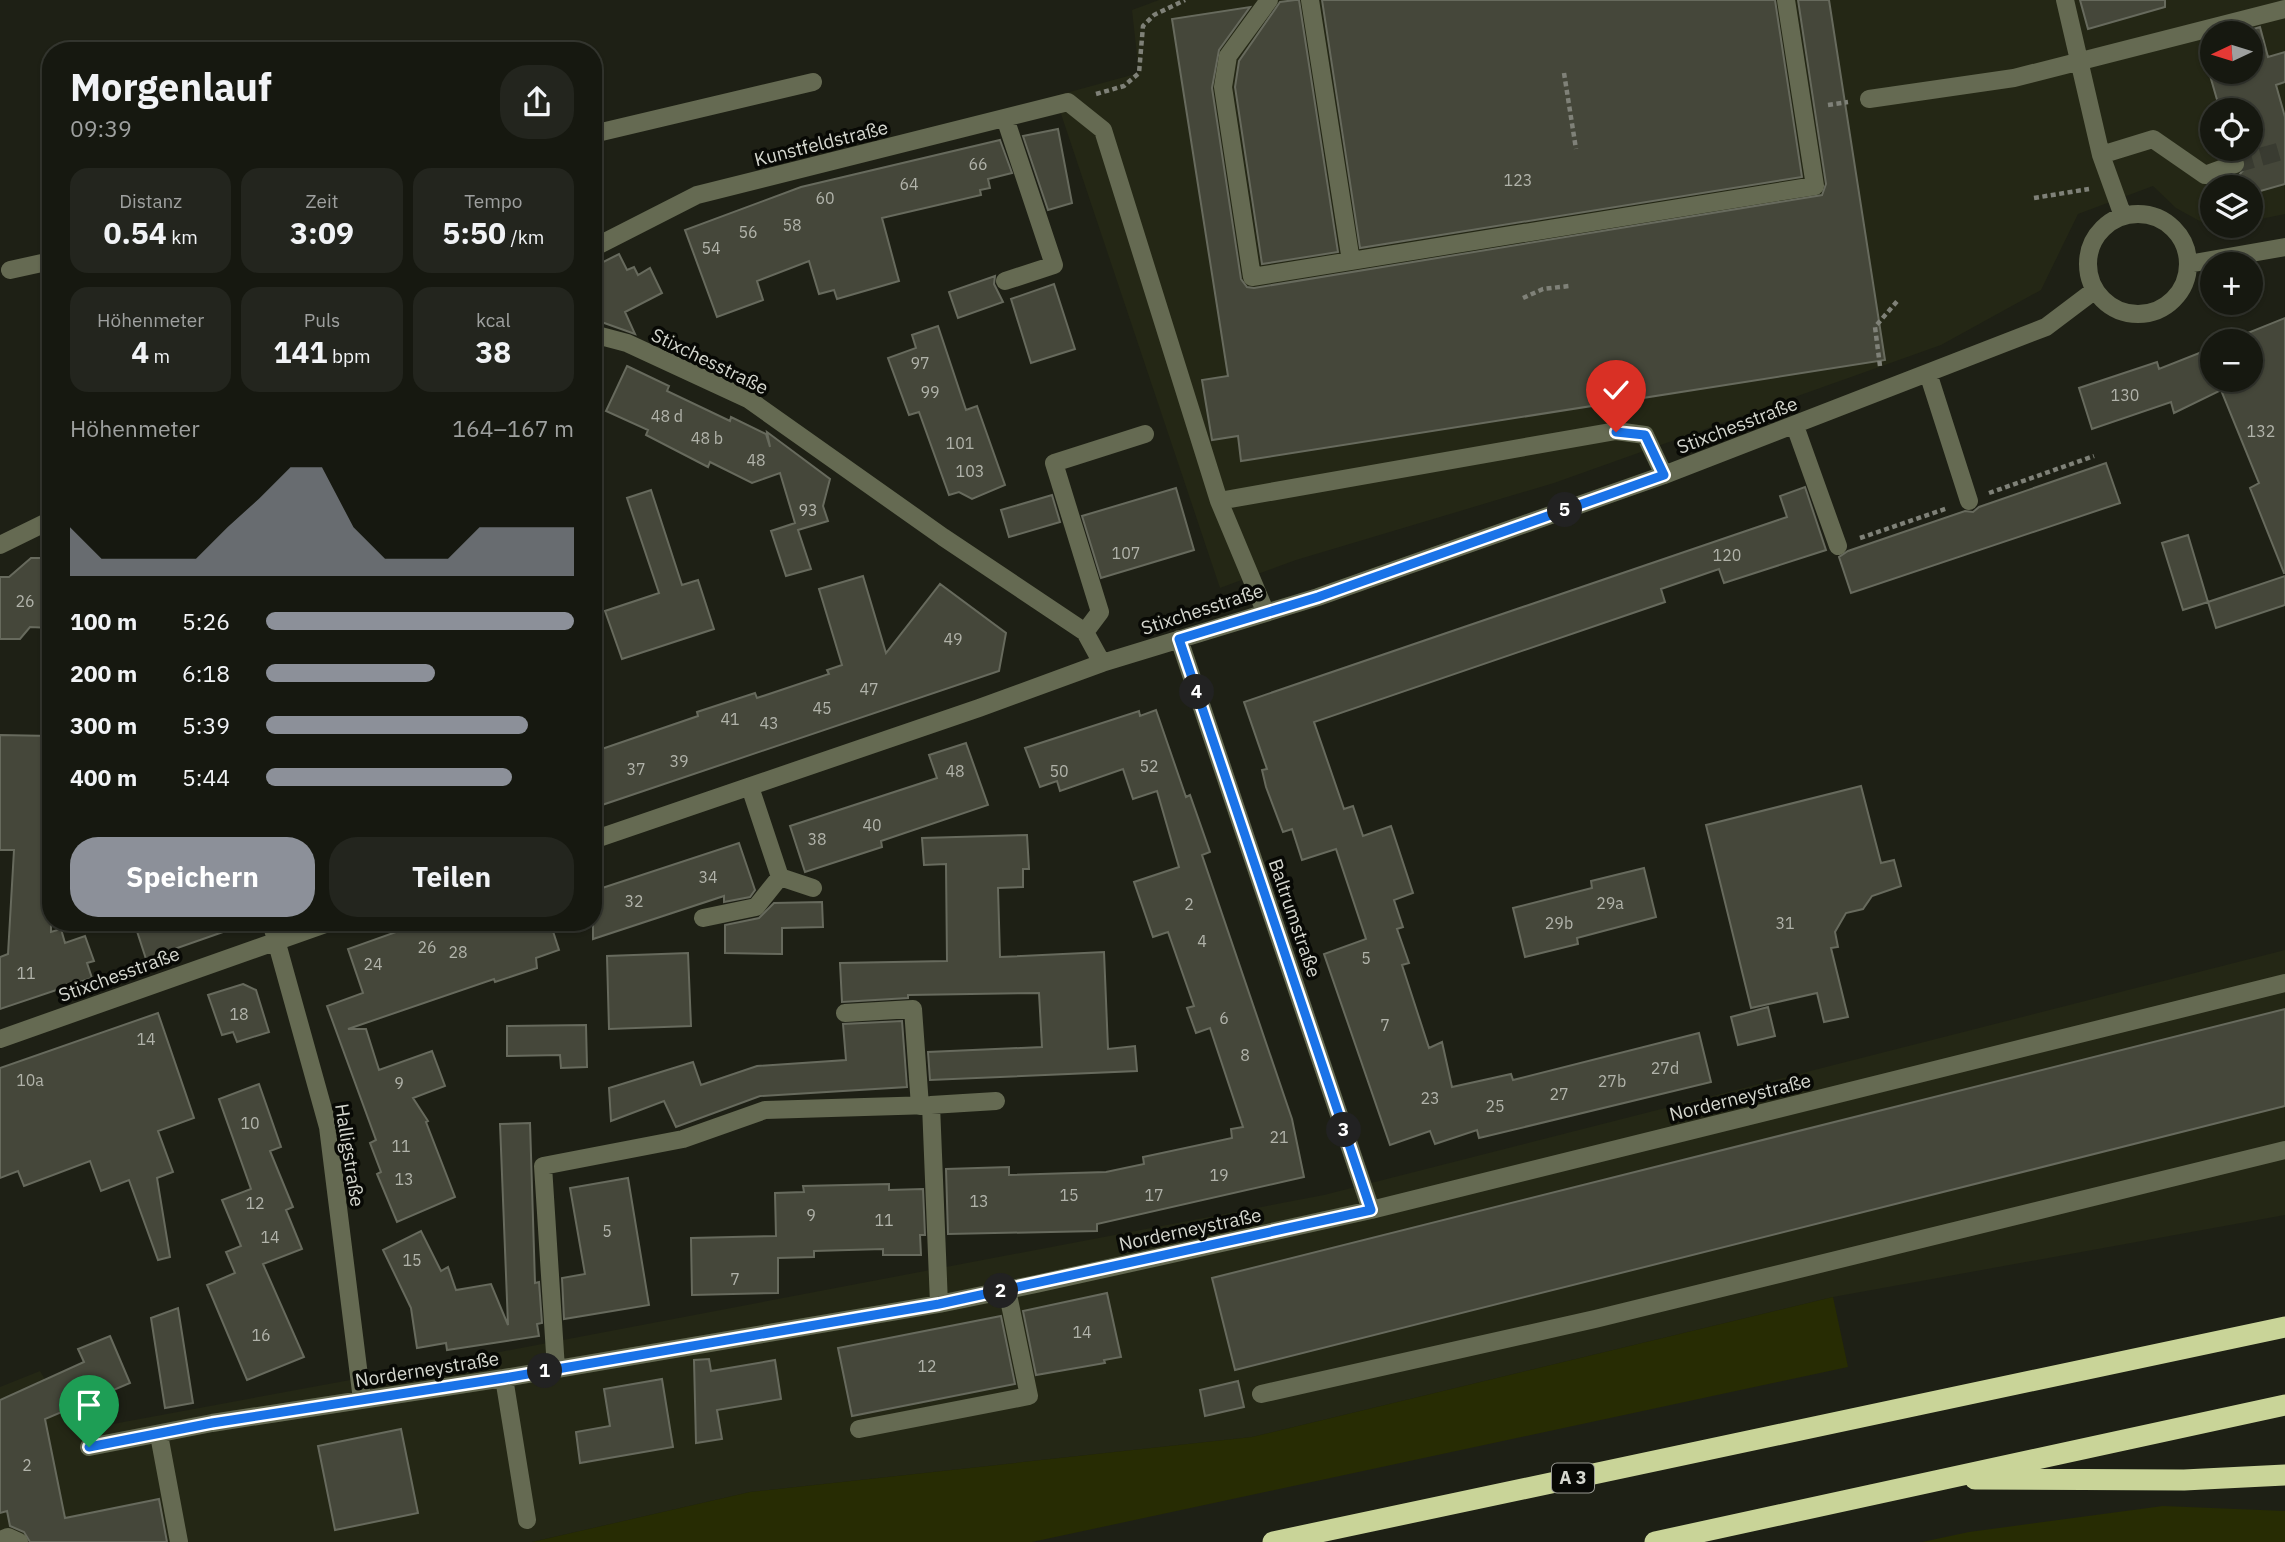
<!DOCTYPE html>
<html lang="de">
<meta charset="utf-8">
<style>
body{margin:0;font-family:"IBM Plex Sans",sans-serif;background:#23251e;color:#f1f3f6;height:100vh;display:flex;flex-direction:column;font-size:26px;white-space:nowrap}
*{box-sizing:border-box;margin:0}
p{font-size:23px;color:#9ea09f}
.icon{flex:none;width:38px;height:38px;fill:none;stroke:currentColor;stroke-width:2;stroke-linecap:round;stroke-linejoin:round}
.map{position:relative;flex:1;overflow:hidden}
.side{position:absolute;left:42px;top:42px;width:560px;height:889px;display:flex;flex-direction:column;background:#161810;border-radius:28px;box-shadow:0 2px 5px #0004,0 0 0 2px #353730}
.side>*{flex:none}
.needle{width:46px;rotate:266deg}
.controls{position:absolute;left:2200px;top:21px;display:grid;gap:14px}
.controls a{display:grid;place-items:center;width:63px;height:63px;border-radius:50%;background:#161810;box-shadow:0 2px 5px #0004,0 0 0 2px #353730;font-size:35px}
.pin{position:absolute;display:grid;place-items:center;width:60px;height:60px;color:#fff;margin:-72px -30px;border-radius:50% 50% 50% 0;rotate:-45deg;box-shadow:0 0 7px #0007}
.pin .icon{rotate:45deg}
.km{position:absolute;width:35px;height:35px;margin:-18px;border-radius:50%;background:#222;color:#fff;font-size:19px;line-height:35px;text-align:center}
.round{display:grid;place-items:center;flex:none;width:74px;height:74px;border-radius:28px;background:#23251e}
.head{display:flex;align-items:center;justify-content:space-between;height:119px;padding:0 28px}
h1{font-size:38px;font-weight:700;line-height:52px}
.figures{display:grid;grid-template-columns:repeat(3,1fr);gap:10px;height:119px;padding:7px 28px}
.figures div{display:grid;align-content:center;border-radius:18px;background:#23251e;text-align:center}
.figures b{font-size:30px;font-weight:700}
.figures small{font-size:19px;font-weight:400}
.figures p{font-size:19px}
.chart{height:196px;padding:14px 28px}
.chart p{display:flex;justify-content:space-between}
.chart svg{width:100%;height:126px;margin-top:7px;fill:#8c9099;opacity:.7}
.action{display:flex;gap:14px;margin-top:auto;padding:14px 28px}
.action a{flex:1;height:80px;border-radius:28px;background:#8c9099;color:#fff;font-size:28px;font-weight:700;line-height:80px;text-align:center}
.action a+a{background:#23251e;color:#f1f3f6}
ul{padding:0 28px;list-style:none;font-size:23px}
li{display:grid;grid-template-columns:112px 84px 1fr;align-items:center;height:52px}
li i{height:18px;border-radius:9px;background:#8c9099}
.map>svg:first-child{display:block}
</style>
<div class="map">
<svg width="2285" height="1542" viewBox="0 0 2285 1542">
<rect width="100%" height="100%" fill="#1e2015"/>
<path fill="#242715" fill-rule="evenodd" d="M1159,0H2285V214L2251,221L2250,187H2212V224H2205L2176,208L2153,186L2078,214L2041,290L1941,345L1554,483L1296,560L1220,588L1055,96L1139,73L1132,10ZM2212,33H2250V72H2212ZM2212,110H2250V149H2212Z
M2285,950V1215L1833,1297L1252,1437L750,1492L532,1542H0V1387L40,1371L75,1431L426,1366L1324,1195Z"/>
<path fill="#272c03" d="M1833,1297L1848,1367L1032,1542H532L750,1492L1252,1437Z
M2163,1506L2285,1511V1542H1922L1969,1532Z"/>
<path fill="#45473a" stroke="#676a5d" stroke-width="2" d="M1295,0H1299L1338,252L1262,264L1235,87L1239,61L1280,2Z
M1322,0H1775L1802,177L1360,248Z
M1798,0H1829L1885,360L1241,461L1238,436L1212,440L1202,380L1228,376L1172,19L1250,7L1219,50L1212,88L1241,279L1247,287L1254,288L1822,195L1826,184Z
M2080,0H2165V7L2088,29Z
M2260,27L2268,57L2285,52V82L2276,85L2285,117V184L2250,194V187H2242L2239,175L2246,167L2245,159L2242,155L2232,153L2231,149H2250V110H2220L2209,72H2250V30Z
M1058,129L1072,203L1048,210L1023,136Z
M1000,140L1012,173L988,179L990,188L980,190L981,195L882,218L899,281L837,299L834,290L819,294L809,261L757,281L763,300L717,317L685,230L801,187Z
M619,254L627,270L634,267L638,275L650,268L662,293L625,312L635,334L593,319V267Z
M995,276L994,284L1003,302L958,318L949,292Z
M1054,284L1075,349L1031,363L1011,299Z
M2285,318V573H2284L2250,488L2259,483L2221,390L2174,413L2171,402L2092,429L2079,388L2157,362L2159,369L2212,348V380H2250V341H2228Z
M938,326L966,410L977,406L1005,485L972,499L959,492L949,495L919,412L909,415L888,358L916,348L912,335Z
M627,366L669,386L667,391L730,421L731,417L766,434L770,447L767,432L830,479L823,506L828,521L798,530L811,569L786,576L771,531L795,523L780,473L752,483L710,462L708,467L646,435L648,430L606,411Z
M2106,463L2120,503L1851,593L1839,557L1848,551L1965,511L1973,512L1979,507Z
M1805,487L1826,550L1724,583L1719,569L1661,589L1665,602L1314,722L1344,809L1353,806L1363,836L1391,826L1413,893L1394,900L1403,927L1397,929L1409,963L1402,965L1429,1048L1442,1042L1452,1087L1511,1074L1513,1080L1699,1033L1711,1082L1479,1138L1477,1130L1435,1144L1430,1131L1390,1145L1324,954L1366,939L1336,849L1302,860L1292,829L1283,832L1266,787L1262,770L1267,769L1244,702L1787,517L1780,496Z
M1176,488L1194,550L1101,578L1082,516Z
M651,490L682,585L698,580L714,629L622,659L605,611L659,593L627,498Z
M1052,495L1060,522L1009,537L1001,510Z
M2188,535L2208,602L2183,610L2162,543Z
M31,558H51V628L30,627L20,639H0V577H9Z
M863,576L886,653L940,584L1006,633L999,671L593,808V752L698,716L697,712L755,693L757,698L829,674L827,670L842,665L819,589Z
M2285,576V605L2216,628L2208,602Z
M1156,710L1186,797L1190,795L1210,852L1202,855L1292,1119L1304,1177L1097,1224V1231L948,1234L946,1169L1009,1167V1175L1106,1172L1144,1164L1143,1157L1232,1138L1231,1129L1243,1127L1210,1028L1196,1033L1187,1008L1194,1006L1168,932L1153,937L1134,882L1179,867L1157,791L1133,799L1123,769L1060,791L1057,781L1040,787L1025,748L1139,711L1140,716Z
M0,735L51,736V932L61,929L65,943L85,936L94,961L87,963L92,978L0,1009V957L8,954L14,850H0Z
M966,743L988,805L881,841L882,847L805,872L790,826L937,778L929,755Z
M1861,786L1881,863L1894,860L1901,886L1872,896L1863,909L1846,913L1835,932L1838,947L1831,948L1848,1017L1824,1022L1817,993L1751,1008L1706,825Z
M1027,835L1029,869H1023V887L998,888L1000,957L1104,952L1108,1049L1135,1046L1137,1071L930,1080L928,1052L1042,1047L1039,993L908,995V998L842,1002L840,963L947,961L946,864L924,865L922,838Z
M739,843L755,890L750,897L724,902V896L593,939V891Z
M1644,868L1656,917L1577,938L1578,944L1525,957L1513,908L1592,888L1591,881Z
M822,902L823,927L782,928V954L725,953V925L759,918L774,903Z
M134,922H239L240,926L146,959Z
M424,922H477L479,929L498,922H550L559,950L536,958L537,968L495,982L494,979L348,1029H366L379,1070L432,1051L445,1086L413,1098L428,1121L426,1122L455,1197L397,1222L377,1174L381,1172L370,1143L376,1140L327,1006L363,993L348,949Z
M688,953L691,1026L609,1029L607,956Z
M243,984L256,990L269,1032L237,1042L233,1032L222,1035L208,995Z
M1768,1007L1775,1036L1738,1045L1731,1017Z
M2285,1009V1106L1235,1370L1212,1278Z
M158,1013L194,1118L158,1131L173,1172L157,1178L170,1257L158,1260L129,1180L101,1191L90,1161L24,1186L18,1171L0,1178V1068Z
M902,1021L907,1087L760,1096L676,1127L664,1101L611,1121L609,1088L693,1062L701,1085L757,1066L846,1060L843,1024Z
M586,1025L587,1067L561,1068L560,1055L507,1056V1026Z
M259,1084L281,1147L270,1151L293,1207L286,1210L302,1249L263,1264L304,1357L247,1380L207,1285L235,1273L226,1252L241,1246L222,1200L251,1189L219,1099Z
M530,1123L535,1283L539,1282L542,1323L537,1324L539,1336L447,1350L446,1343L417,1348L411,1308L383,1250L421,1231L441,1271L448,1267L456,1290L491,1284L508,1325L500,1124Z
M628,1178L649,1305L564,1319L562,1278L585,1274L570,1188Z
M889,1184V1190L923,1189L925,1235H920L921,1255H883V1249L814,1251V1257L778,1258V1293L692,1295L691,1238L776,1236L775,1193L804,1192L803,1186Z
M1107,1293L1121,1357L1104,1360L1105,1363L1036,1375L1023,1311Z
M178,1308L193,1403L165,1408L151,1318Z
M1001,1316L1015,1384L852,1416L838,1348Z
M110,1336L130,1383L45,1419L65,1518L159,1499L167,1542H30L24,1532L10,1526L7,1511L0,1513V1400L84,1362L78,1349Z
M709,1359L711,1371L775,1360L781,1399L717,1410L722,1439L696,1443L694,1360Z
M662,1379L673,1447L580,1463L576,1432L610,1426L604,1389Z
M1238,1381L1244,1407L1205,1416L1200,1390Z
M401,1429L418,1513L335,1530L318,1446Z"/>
<g fill="none" stroke-linecap="round" stroke-linejoin="round">
<path stroke="#393b31" stroke-width="18" stroke-dasharray="18 9" stroke-linecap="butt" d="M2235,164L2285,150"/>
<path stroke="#7f8178" stroke-width="4.5" stroke-dasharray="5 3.5" stroke-linecap="butt" d="M1564,73L1576,149
M1096,94L1124,86L1139,73L1143,26L1154,15L1185,0
M1828,105L1848,102
M2034,198L2089,189
M1523,298L1543,289L1569,286
M1880,366L1875,327L1899,299
M1989,493L2094,456
M1860,538L1948,508"/>
<path stroke="#656a52" stroke-width="18" d="M1269,0L1228,56L1223,87L1252,277L1815,186L1786,0
M1310,0L1351,261
M2065,0L2101,155L2123,216
M1869,99L2014,78L2285,9
M1005,118L1054,265L1005,281
M593,134L813,82
M2101,155L2153,139L2205,175L2235,164
M2088 264a50 50 0 1 1 100 0a50 50 0 1 1-100 0Z
M593,248L697,195L1068,102L1103,130L1219,501
M2188,264L2285,247
M10,270L51,261
M593,334L627,343L748,399L943,537L1085,632L1102,663
M1928,373L1969,501
M1795,426L1838,546
M0,545L51,520
M1265,611L1219,501L1616,431L1645,435L1664,475
M1085,632L1100,612L1054,463L1145,434
M1179,639L1371,1210
M750,787L780,877L813,888
M593,840L979,708L1102,663L1318,597L1664,475L2046,327L2095,290
M703,918L756,907L780,877
M271,922L328,1127L362,1400
M845,1013L913,1009L920,1106
M0,1039L331,922
M939,1304L931,1105L996,1101
M556,1369L543,1166L683,1139L765,1110L931,1105
M504,1378L527,1520
M1261,1394L1595,1319L2285,1150
M859,1429L1029,1396L1007,1290
M159,1435L179,1542
M89,1447L212,1423L504,1378L939,1304L1036,1284L1371,1210L2285,983
M0,1540L8,1537L19,1542"/>
<path stroke="#c9d498" stroke-width="21" d="M1975,1479L2184,1480L2285,1475
M1273,1542L2285,1327
M1655,1542L2285,1405"/>
</g>
<g fill="none" stroke-linecap="round" stroke-linejoin="round">
<defs>
<path id="route" d="M89,1447L212,1423L504,1378L939,1304L1371,1210L1179,639L1318,597L1664,475L1645,435L1616,432"/>
</defs>
<use href="#route" stroke="#fff" stroke-width="14"/>
<use href="#route" stroke="#1a73e8" stroke-width="9"/>
</g>
<g text-anchor="middle" stroke-width="7" stroke-linejoin="round" paint-order="stroke">
<g font-size="16" fill="#b1b3aa">
<text x="978" y="170">66</text>
<text x="1518" y="186">123</text>
<text x="909" y="190">64</text>
<text x="825" y="204">60</text>
<text x="792" y="231">58</text>
<text x="748" y="238">56</text>
<text x="711" y="254">54</text>
<text x="920" y="369">97</text>
<text x="930" y="398">99</text>
<text x="2125" y="401">130</text>
<text x="667" y="422">48 d</text>
<text x="2261" y="437">132</text>
<text x="707" y="444">48 b</text>
<text x="960" y="449">101</text>
<text x="756" y="466">48</text>
<text x="970" y="477">103</text>
<text x="808" y="516">93</text>
<text x="1126" y="559">107</text>
<text x="1727" y="561">120</text>
<text x="25" y="607">26</text>
<text x="953" y="645">49</text>
<text x="869" y="695">47</text>
<text x="822" y="714">45</text>
<text x="730" y="725">41</text>
<text x="769" y="729">43</text>
<text x="679" y="767">39</text>
<text x="1149" y="772">52</text>
<text x="636" y="775">37</text>
<text x="955" y="777">48</text>
<text x="1059" y="777">50</text>
<text x="872" y="831">40</text>
<text x="817" y="845">38</text>
<text x="708" y="883">34</text>
<text x="634" y="907">32</text>
<text x="1610" y="909">29a</text>
<text x="1189" y="910">2</text>
<text x="1559" y="929">29b</text>
<text x="1785" y="929">31</text>
<text x="1202" y="947">4</text>
<text x="427" y="953">26</text>
<text x="458" y="958">28</text>
<text x="1366" y="964">5</text>
<text x="373" y="970">24</text>
<text x="26" y="979">11</text>
<text x="239" y="1020">18</text>
<text x="1224" y="1024">6</text>
<text x="1385" y="1031">7</text>
<text x="146" y="1045">14</text>
<text x="1245" y="1061">8</text>
<text x="1665" y="1074">27d</text>
<text x="30" y="1086">10a</text>
<text x="1612" y="1087">27b</text>
<text x="399" y="1089">9</text>
<text x="1559" y="1100">27</text>
<text x="1430" y="1104">23</text>
<text x="1495" y="1112">25</text>
<text x="250" y="1129">10</text>
<text x="1279" y="1143">21</text>
<text x="401" y="1152">11</text>
<text x="1219" y="1181">19</text>
<text x="404" y="1185">13</text>
<text x="1069" y="1201">15</text>
<text x="1154" y="1201">17</text>
<text x="979" y="1207">13</text>
<text x="255" y="1209">12</text>
<text x="811" y="1221">9</text>
<text x="884" y="1226">11</text>
<text x="607" y="1237">5</text>
<text x="270" y="1243">14</text>
<text x="412" y="1266">15</text>
<text x="735" y="1285">7</text>
<text x="1082" y="1338">14</text>
<text x="261" y="1341">16</text>
<text x="927" y="1372">12</text>
<text x="27" y="1471">2</text>
</g>
<rect fill="#080905" stroke="#989992" stroke-width="2" x="1552" y="1463.5" width="42" height="29" rx="5"/>
<g font-size="18" font-weight="bold" fill="#d5d7cf">
<text x="1573" y="1484">A 3</text>
</g>
<g font-size="19" fill="#d5d7cf" stroke="#080905">
<text transform="translate(821 143) rotate(-14)" y="7">Kunstfeldstraße</text>
<text transform="translate(710 361) rotate(26)" y="7">Stixchesstraße</text>
<text transform="translate(1737 425) rotate(-21)" y="7">Stixchesstraße</text>
<text transform="translate(1202 609) rotate(-18)" y="7">Stixchesstraße</text>
<text transform="translate(1295 918) rotate(71)" y="7">Baltrumstraße</text>
<text transform="translate(119 974) rotate(-20)" y="7">Stixchesstraße</text>
<text transform="translate(1740 1097) rotate(-14)" y="7">Norderneystraße</text>
<text transform="translate(350 1155) rotate(81)" y="7">Halligstraße</text>
<text transform="translate(1190 1229) rotate(-12)" y="7">Norderneystraße</text>
<text transform="translate(427 1369) rotate(-9)" y="7">Norderneystraße</text>
</g>
</g>
</svg>
<div class="controls">
<a><svg class="needle" viewBox="-14 -14 28 28"><path d="M0-13l5 13h-10z" fill="#e53935"/><path d="M0 13l5-13h-10z" fill="#9ea09f"/></svg></a>
<a><svg class="icon" aria-label="locate" viewBox="0 0 24 24"><circle cx="12" cy="12" r="6"/><path d="M12 2v4M12 18v4M2 12h4M18 12h4"/></svg></a>
<a><svg class="icon" aria-label="layers" viewBox="0 0 24 24"><path d="M12 4l9 5-9 5-9-5zM3 14l9 5 9-5"/></svg></a>
<a>+</a>
<a>−</a>
</div>
<div class="pin" style="left:89px;top:1447px;background:#1e9e55"><svg class="icon" aria-label="arrive" viewBox="0 0 24 24"><path d="M6 21V4h12l-3 4 3 4H6"/></svg></div>
<div class="pin" style="left:1616px;top:432px;background:#d93025"><svg class="icon" aria-label="check" viewBox="0 0 24 24"><path d="M5 12l5 5 9-10"/></svg></div>
<b class="km" style="left:545px;top:1371px">1</b>
<b class="km" style="left:1001px;top:1291px">2</b>
<b class="km" style="left:1344px;top:1130px">3</b>
<b class="km" style="left:1197px;top:692px">4</b>
<b class="km" style="left:1565px;top:510px">5</b>
<section class="side">
<div class="head"><div><h1>Morgenlauf</h1><p>09:39</p></div><a class="round"><svg class="icon" aria-label="share" viewBox="0 0 24 24"><path d="M12 15V3M7 8l5-5 5 5M5 13v7h14v-7"/></svg></a></div>
<div class="figures">
<div><p>Distanz</p><b>0.54<small> km</small></b></div>
<div><p>Zeit</p><b>3:09</b></div>
<div><p>Tempo</p><b>5:50<small> /km</small></b></div>
</div>
<div class="figures">
<div><p>Höhenmeter</p><b>4<small> m</small></b></div>
<div><p>Puls</p><b>141<small> bpm</small></b></div>
<div><p>kcal</p><b>38</b></div>
</div>
<div class="chart"><p><span>Höhenmeter</span>164–167 m</p>
<svg viewBox="0 0 160 44" preserveAspectRatio="none"><path d="M0 44V27L10 38L20 38L30 38L40 38L50 27L60 17L70 6L80 6L90 27L100 38L110 38L120 38L130 27L140 27L150 27L160 27V44z"/></svg>
</div>
<ul>
<li><b>100 m</b>5:26<i style="width:100%"></i></li>
<li><b>200 m</b>6:18<i style="width:55%"></i></li>
<li><b>300 m</b>5:39<i style="width:85%"></i></li>
<li><b>400 m</b>5:44<i style="width:80%"></i></li>
</ul>
<div class="action"><a>Speichern</a><a>Teilen</a></div>
</section>
</div>
